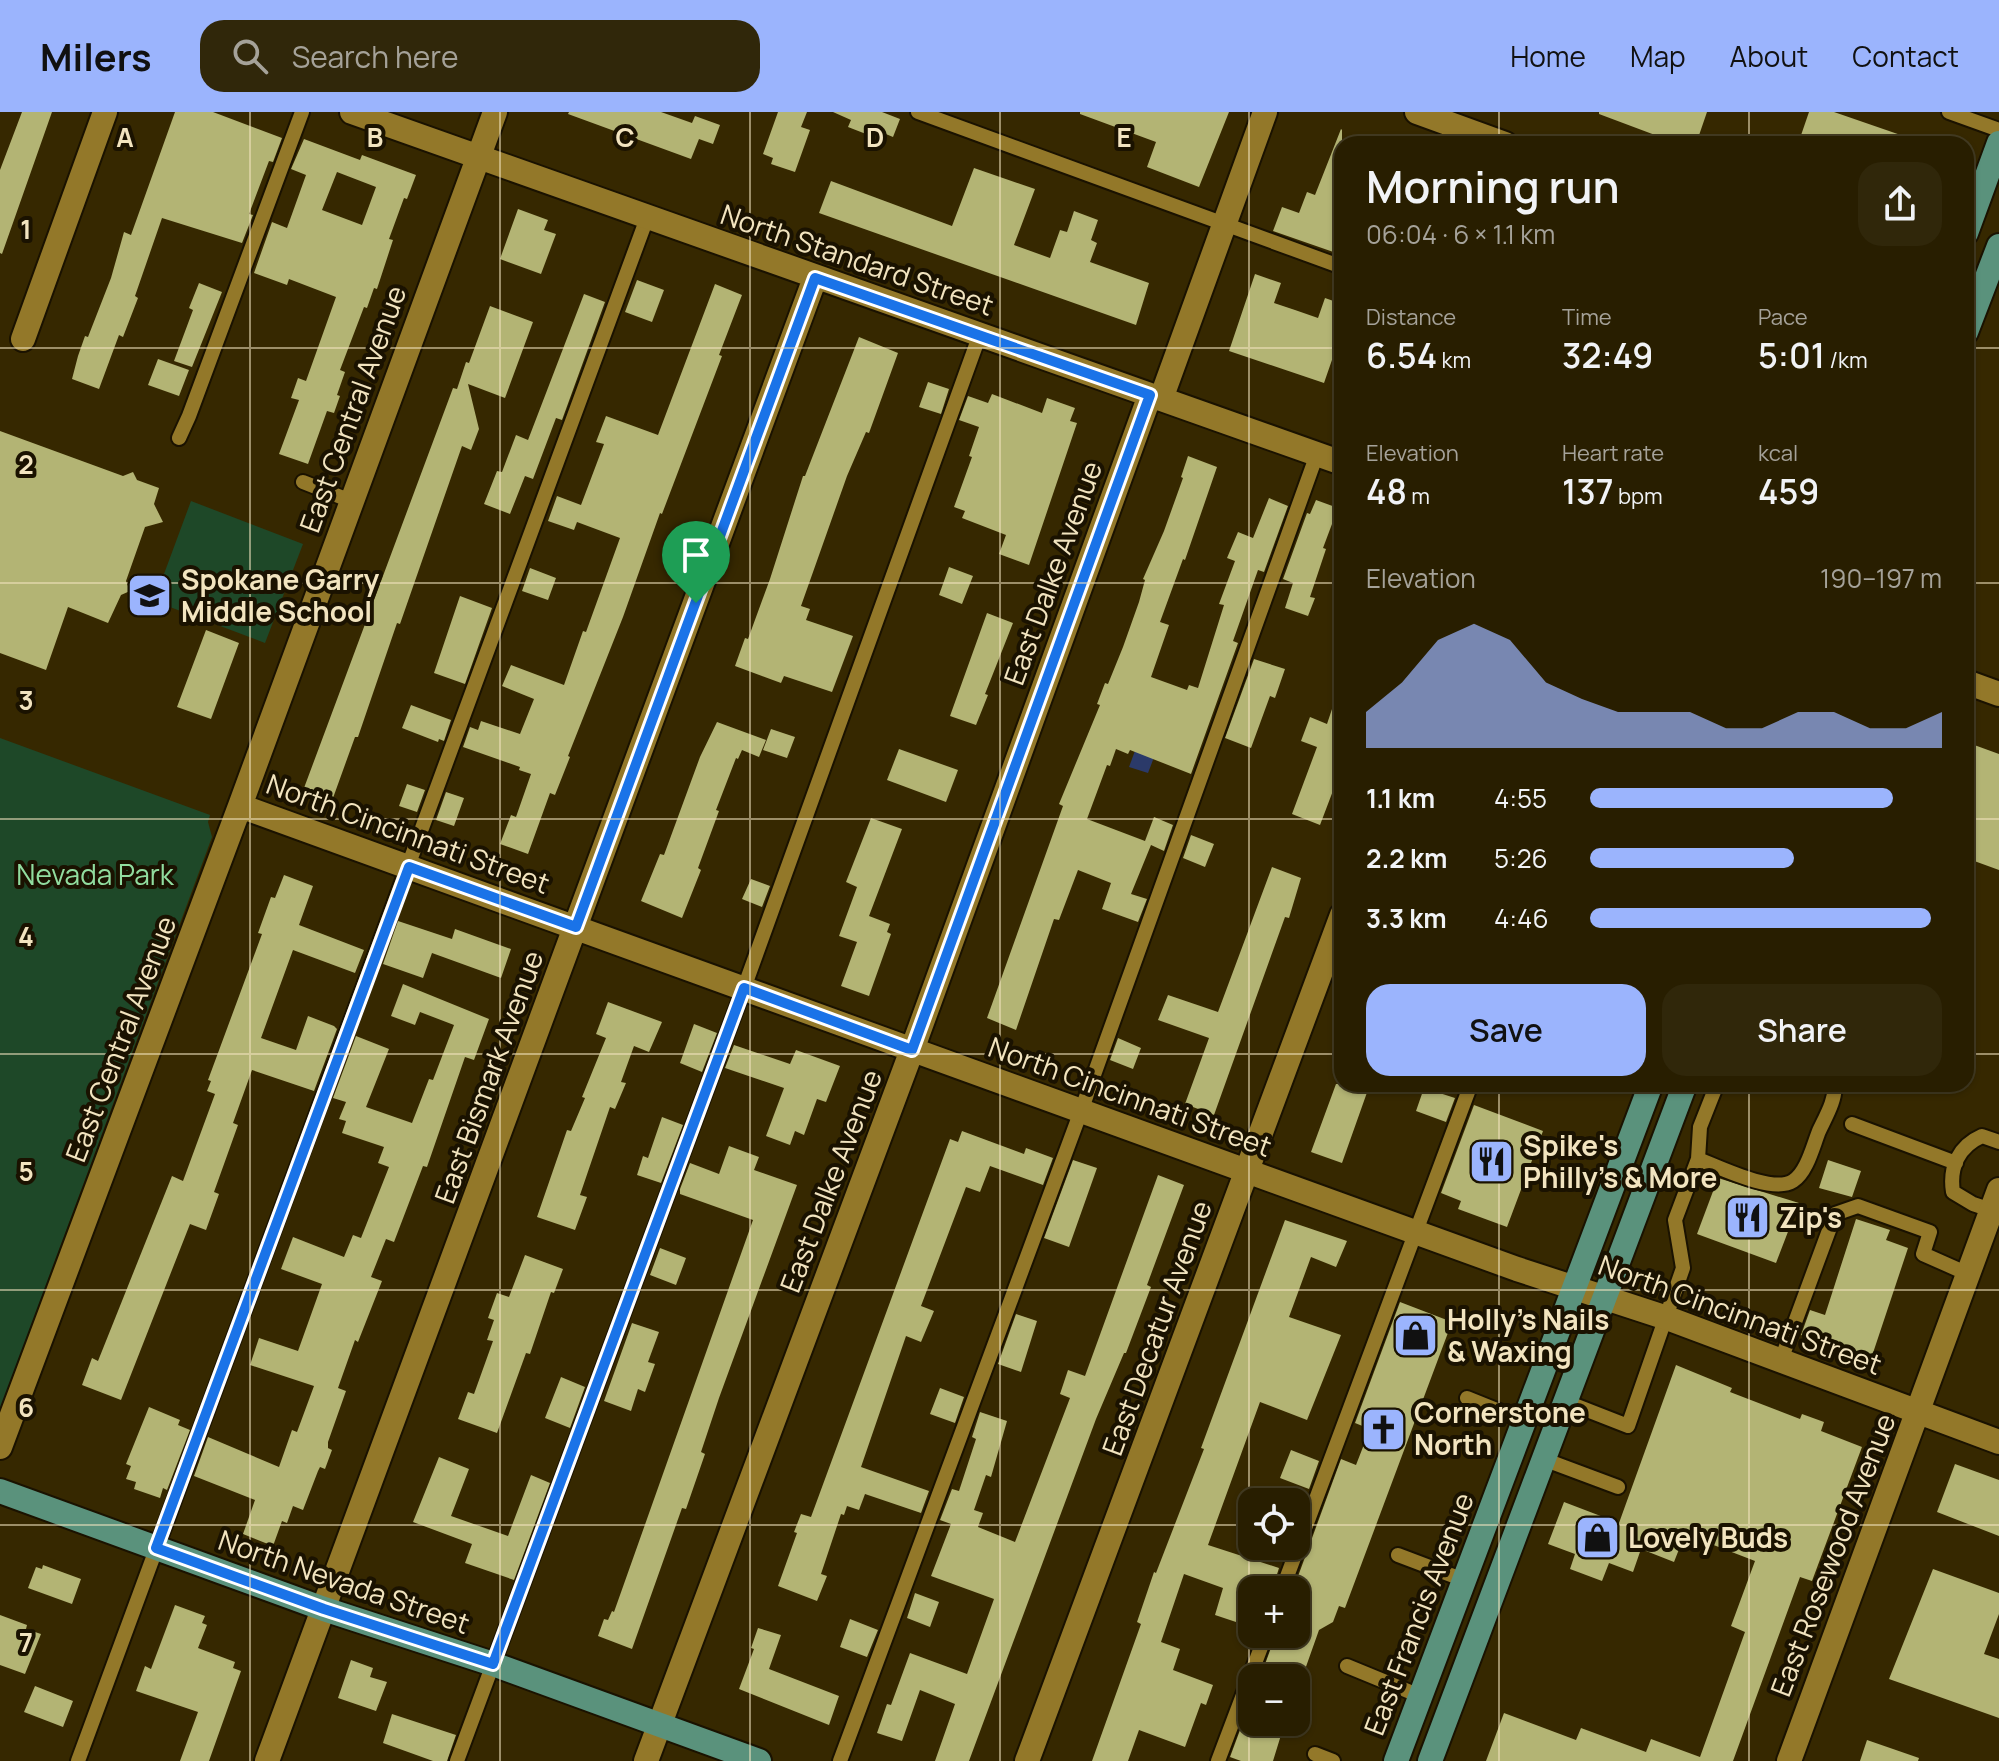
<!DOCTYPE html>
<meta charset="utf-8">
<style>
body{margin:0;font-family:Manrope,sans-serif;background:#30270a;color:#f1f3f6;height:100vh;display:flex;flex-direction:column;font-size:30px;white-space:nowrap}
*{box-sizing:border-box;margin:0}
p{font-size:26px;color:#a5a299}
.icon{flex:none;width:44px;height:44px;fill:none;stroke:currentColor;stroke-width:2;stroke-linecap:round;stroke-linejoin:round}
.map{position:relative;flex:1;overflow:hidden}
.details{position:absolute;left:1334px;top:24px;width:640px;height:956px;display:flex;flex-direction:column;background:#281e00;border-radius:24px;box-shadow:0 2px 6px #0004,0 0 0 2px #443c22}
.details>*{flex:none}
.tools{position:absolute;left:1238px;top:1376px;display:grid;gap:16px}
.tools a{display:grid;place-items:center;width:72px;height:72px;border-radius:16px;background:#281e00;box-shadow:0 2px 6px #0004,0 0 0 2px #443c22;font-size:40px}
.pin{position:absolute;display:grid;place-items:center;width:68px;height:68px;color:#fff;margin:-82px -34px;border-radius:50% 50% 50% 0;rotate:-45deg;box-shadow:0 0 8px #0007}
.pin .icon{rotate:45deg}
.round{display:grid;place-items:center;flex:none;width:84px;height:84px;border-radius:24px;background:#30270a}
.head{display:flex;align-items:center;justify-content:space-between;height:136px;padding:0 32px}
h1{font-size:44px;font-weight:600;line-height:60px}
.stats{display:grid;grid-template-columns:repeat(3,1fr);gap:12px;height:136px;padding:8px 32px}
.stats div{display:grid;align-content:center}
.stats b{font-size:34px;font-weight:600}
.stats small{font-size:22px;font-weight:400}
.stats p{font-size:22px}
.chart{height:224px;padding:16px 32px}
.chart p{display:flex;justify-content:space-between}
.chart svg{width:100%;height:144px;margin-top:8px;fill:#9bb4fd;opacity:.7}
.primary-button{display:flex;gap:16px;margin-top:auto;padding:16px 32px}
.primary-button a{flex:1;height:92px;border-radius:24px;background:#9bb4fd;color:#111;font-size:32px;font-weight:600;line-height:92px;text-align:center}
.primary-button a+a{background:#30270a;color:#f1f3f6}
ul{padding:0 32px;list-style:none;font-size:26px}
li{display:grid;grid-template-columns:128px 96px 1fr;align-items:center;height:60px}
li i{height:20px;border-radius:10px;background:#9bb4fd}
header{display:flex;align-items:center;gap:48px;box-sizing:border-box;height:112px;padding:0 40px;background:#9bb4fd;color:#111}
header strong{font-size:38px}
nav{display:flex;gap:44px;margin-inline-start:auto;font-size:28px}
.search{width:560px;height:72px;background:#30270a;display:flex;align-items:center;gap:20px;box-sizing:border-box;padding:0 28px;border-radius:24px;color:#a5a299;font-size:30px}
.map>svg:first-child{display:block}
</style>
<header>
<strong>Milers</strong>
<div class="search"><svg class="icon" aria-label="search" viewBox="0 0 24 24"><circle cx="10" cy="10" r="6"/><path d="M15 15l6 6"/></svg>Search here</div>
<nav><a>Home</a><a>Map</a><a>About</a><a>Contact</a></nav>
</header>
<div class="map">
<svg width="1999" height="1649" viewBox="0 0 1999 1649">
<rect width="100%" height="100%" fill="#362800"/>
<path fill="#1e4828" d="M191,389L303,432L265,531L154,489Z
M0,626L210,703L208,710L212,725L0,1297Z"/>
<path fill="#2b3a69" d="M1142,620L1161,627L1148,661L1129,655Z"/>
<path fill="#b3b474" fill-rule="evenodd" d="M22,0H52L2,142L0,141V58Z
M175,0H213L282,26L273,50L269,49L249,102L253,103L242,131L162,106L135,184L138,186L123,225L119,223L99,277L72,267L78,244L85,224L88,225L111,166L124,120L131,123Z
M569,0H661L692,11L695,4L720,13L713,32L699,27L691,47L568,2Z
M778,0H807L801,15L810,18L795,60L771,52L773,46L763,42Z
M833,0H882L900,7L893,25L869,15L866,22L848,15L851,8Z
M1080,0H1229L1199,75L1147,55L1156,30L1080,2Z
M1599,0H1707L1696,32H1679L1599,2Z
M1809,0H1834L1918,29V32H1798Z
M1341,17L1342,18V143L1273,119L1282,95L1299,101L1307,80L1315,83Z
M304,27L360,48L362,43L416,63L407,87L404,86L389,127L393,128L377,177L374,176L367,196L364,195L340,258L345,260L337,283L340,284L334,301L327,299L308,352L279,342L299,288L291,286L298,266L306,269L336,185L289,167L287,173L254,161L272,110L287,116L306,63L291,57ZM337,60L376,75L362,113L322,98Z
M974,56L1035,77L1014,133L1050,146L1060,118L1067,120L1074,99L1098,108L1091,128L1097,131L1090,150L1149,171L1136,213L819,101L831,69L952,114Z
M518,97L548,108L544,118L556,122L541,162L500,147Z
M1255,162L1281,171L1274,191L1295,198L1318,206L1325,186L1342,192V219L1324,271L1229,239Z
M637,168L664,178L652,210L625,200Z
M199,171L222,180L192,255L174,249L193,198L189,196Z
M715,172L742,183L719,243L722,244L662,402L660,401L623,505L568,644L570,645L555,683L550,681L528,742L500,732L511,703L516,705L531,662L519,658L520,655L463,635L470,615L478,618L481,609L520,622L534,587L502,574L511,553L564,573L583,519L586,520L620,426L577,410L574,418L548,409L557,384L581,393L604,332L596,330L606,304L658,323Z
M584,182L605,190L562,308L556,306L533,367L525,364L510,402L484,392L497,359L502,360L516,323L528,328Z
M490,194L533,210L505,286L468,272L479,317L471,338L462,334L400,512L397,511L358,625H355L333,686L304,676L453,276L457,277L466,250L469,251Z
M859,225L898,241L869,321L866,320L847,364L801,494L810,497L806,508L853,524L832,580L784,564L781,571L735,554L745,526L748,527L770,467L803,364H805Z
M158,247L189,258L179,284L148,273Z
M928,270L949,277L941,302L919,295Z
M992,282L1042,301L1047,286L1075,296L1070,309L1077,311L1029,453L999,442L1006,423L962,406L965,399L954,395L972,345L969,344L979,315L959,308L968,284L988,291Z
M0,319L123,364L133,360L137,368L159,376L154,392L163,410L145,415L126,469L130,479L121,483L108,511L68,495L46,558L0,541Z
M1188,344L1217,355L1185,448L1183,447L1160,510L1169,513L1151,565L1187,578L1189,573L1198,576L1224,493L1219,492L1235,449L1227,446L1238,420L1253,426L1269,386L1288,394L1264,460L1258,458L1233,529L1238,531L1191,662L1130,638L1128,642L1116,637L1110,654L1107,653L1087,707L1145,729L1154,705L1173,713L1164,739L1151,733L1131,782L1147,787L1138,810L1102,797L1111,771L1078,758L1059,808L1054,807L1016,918L987,906L1063,694L1059,692L1100,593L1097,592L1105,571L1108,572L1123,535L1139,490L1145,468L1143,467L1164,419L1183,366L1181,365Z
M1316,388L1338,396L1323,436L1326,437L1310,485L1315,486L1308,504L1285,496L1293,471L1283,467L1307,401L1310,402Z
M949,455L973,464L962,492L939,483Z
M530,456L556,466L548,488L522,479Z
M460,484L492,496L465,572L434,561Z
M987,501L1013,511L985,582L988,583L976,613L950,604Z
M206,518L239,531L211,607L177,595Z
M1254,547L1285,557L1275,586L1270,584L1251,636L1225,626Z
M1339,576L1342,577V655L1320,713L1292,702L1317,635L1301,629L1310,605L1327,612Z
M411,593L451,608L444,629L439,627L438,630L402,616Z
M717,610L766,628L759,645L742,638L738,647L736,646L716,698L719,699L698,756L701,758L682,806L641,789L660,742L664,743L700,645Z
M771,617L795,625L787,646L763,638Z
M1966,630L1999,642V758L1966,746Z
M899,637L958,658L946,690L887,668Z
M407,672L425,678L417,700L399,694Z
M446,680L464,686L454,714L436,708Z
M871,706L902,717L869,804L890,812L887,820L891,822L869,884L841,874L857,830L839,824L857,775L846,770Z
M1191,723L1214,732L1205,755L1183,746Z
M1272,755L1301,766L1289,806L1285,805L1214,1003L1185,992L1209,926L1158,908L1168,883L1218,900Z
M284,763L313,774L299,813L364,838L355,861L293,838L261,926L296,938L308,904L334,914L337,917L314,979L252,958L233,1011L238,1013L214,1080L219,1082L206,1118L190,1112L121,1288L82,1273L92,1246L98,1249L172,1064L183,1069L215,982L207,979L211,969L208,968L262,822L258,821L271,785L275,786Z
M751,767L770,774L762,795L742,787Z
M398,809L452,827L455,817L511,837L501,866L432,841L423,866L383,852Z
M403,872L489,907L474,948L465,945L427,1055L423,1054L394,1130L386,1127L371,1165L382,1169L358,1230L355,1228L338,1276L346,1279L328,1330V1336L332,1338L325,1357L320,1355L318,1359L303,1398L293,1394L287,1411L282,1409L273,1434L243,1422L255,1388L194,1364L208,1325L279,1355L292,1318L297,1320L314,1274L250,1253L259,1226L298,1239L322,1172L281,1157L293,1125L344,1145L353,1123L361,1126L389,1055L378,1051L384,1035L342,1021L346,1009L339,1007L346,990L333,986L356,924L389,937L366,995L412,1011L429,967L433,968L454,913L420,900L415,913L391,904Z
M608,890L662,910L649,940L634,934L621,970L626,971L615,997L610,995L580,1083L587,1085L575,1118L537,1105L567,1018L571,1019L585,986L582,985L606,926L596,922Z
M694,912L717,921L702,960L680,951Z
M1118,926L1141,936L1133,957L1110,948Z
M734,933L790,952L796,938L840,954L826,990L817,987L804,1023L795,1019L790,1033L766,1024L784,976L725,956Z
M1336,972H1370L1342,1051L1311,1040Z
M1424,976L1455,986L1446,1010L1416,999Z
M1474,993L1543,1019L1507,1115L1458,1097L1461,1089L1441,1081Z
M662,1005L683,1013L661,1071L637,1063L643,1044L648,1046Z
M962,1019L1024,1042L1026,1036L1053,1046L1043,1073L990,1054L980,1080L966,1075L921,1194L934,1199L921,1230L906,1224L861,1355L929,1379L921,1401L865,1382L859,1398L847,1394L844,1403L841,1402L821,1462L827,1464L817,1489L778,1474L797,1421L794,1420L801,1402L811,1405L950,1027L958,1030Z
M729,1034L759,1045L754,1058L797,1073L719,1286L701,1340L705,1342L686,1397L682,1396L632,1537L598,1524L604,1507L608,1508L612,1499L614,1500L753,1108L680,1082V1077L690,1051L719,1062Z
M1073,1048L1097,1056L1069,1135L1044,1126Z
M1828,1048L1861,1059L1852,1085L1819,1076Z
M1158,1063L1184,1073L1147,1173L1151,1175L1126,1241H1124L1096,1307L969,1649H935L955,1592L920,1578L902,1629L877,1621L887,1592L891,1593L910,1541L967,1562L994,1487L931,1464L951,1412L940,1408L952,1377L959,1379L976,1327L972,1325L980,1300L1007,1309L991,1365L986,1363L974,1398L983,1401L978,1415L1015,1430L1070,1286L1060,1282L1068,1258L1085,1264Z
M1718,1066L1799,1091L1776,1151L1697,1122Z
M1856,1107L1890,1118L1886,1128L1908,1136L1872,1244L1801,1223L1810,1198L1825,1203Z
M1285,1108L1347,1129L1336,1155L1311,1145L1289,1205L1341,1223L1307,1308L1260,1290L1208,1433L1279,1456L1272,1478H1246L1236,1510L1215,1503L1223,1476L1184,1462L1161,1530L1180,1537L1173,1558L1213,1573L1206,1593L1201,1591L1185,1635L1139,1618L1128,1649H1092L1141,1512L1137,1510L1154,1460L1156,1461L1204,1337L1201,1336Z
M660,1136L686,1146L676,1173L650,1163Z
M525,1143L563,1157L554,1181L551,1180L530,1242L526,1241L497,1321L458,1307L468,1280L474,1282L493,1229L487,1228L494,1208L488,1206L497,1181L509,1185Z
M1400,1190L1452,1210L1345,1496L1339,1494L1333,1510L1319,1518L1302,1566H1260L1276,1522H1296V1478H1293L1341,1347L1356,1353L1370,1317L1355,1311Z
M1016,1202L1037,1209L1021,1260L998,1252Z
M632,1211L659,1220L648,1250L655,1252L645,1280L638,1277L631,1299L604,1289Z
M1676,1253L1732,1276L1730,1280L1800,1307L1802,1302L1824,1310L1821,1319L1862,1335L1812,1469L1800,1465L1733,1649H1486L1504,1601L1576,1628L1581,1616L1646,1640L1651,1627L1700,1645L1745,1520L1731,1514L1755,1449L1685,1422L1674,1450L1641,1437L1633,1460L1609,1451L1602,1469L1570,1457L1575,1442L1548,1432L1564,1390L1619,1411Z
M561,1265L585,1275L570,1316L545,1306Z
M940,1276L964,1285L955,1311L930,1302Z
M149,1295L180,1308L178,1313L190,1318L167,1378L163,1376L160,1386L134,1377L136,1370L126,1367L131,1354L126,1352Z
M1291,1338L1319,1349L1309,1377L1280,1366Z
M439,1345L469,1357L451,1404L508,1424L531,1363L550,1371L514,1468L465,1451L472,1432L413,1410Z
M1955,1352L1999,1368V1424L1937,1400Z
M43,1453L81,1467L72,1492L28,1476L36,1455L42,1457Z
M1933,1457L1999,1481V1502L1984,1542L1999,1547V1606L1889,1567Z
M915,1481L939,1490L930,1515L907,1506Z
M175,1493L205,1504L202,1511L207,1513L198,1536L235,1550L233,1556L241,1559L209,1649H180L198,1600L136,1579L145,1554L151,1557Z
M0,1503L27,1513L26,1517L41,1522L25,1562L0,1553Z
M850,1507L878,1518L867,1545L840,1535Z
M758,1516L781,1523L769,1557L839,1584L829,1613L739,1577L754,1537L751,1536Z
M351,1548L373,1556L370,1565L387,1570L376,1599L338,1586Z
M35,1574L73,1589L63,1615L24,1600Z
M392,1602L456,1623L447,1649H433L383,1631Z
M1243,1610H1285L1273,1649H1241L1230,1645Z
M1867,1628L1919,1646L1918,1649H1860Z"/>
<g fill="none" stroke-linecap="round" stroke-linejoin="round">
<defs>
<path id="lane" d="M918,0L1342,155
M1949,0L1999,18
M179,326L189,304L302,0
M303,370L351,389
M1852,1012L1956,1051
M1698,1047C1719,1055 1773,1082 1793,1069C1807,1060 1813,1034 1819,1019C1825,1006 1837,986 1834,972
M1991,1098L1973,1092L1953,1080C1949,1055 1959,1034 1982,1024L1999,1030
M1781,1248L1835,1102L1858,1094L1930,1120L1923,1142L1968,1162
M1467,1286L1524,1309
M1564,1289L1628,1314L1683,1156L1675,1108L1698,1047L1700,1015L1717,972
M1543,1347L1618,1375
M1398,1443L1464,1468
M1282,1478L1471,972
M1347,1554L1420,1584
M1315,1642L1333,1649
M78,1649L647,106
M457,1649L744,876L980,222
M840,1649L1081,999L1317,342
M1218,1649L1266,1522"/>
<path id="street" d="M352,0L1342,351
M1417,0L1505,32
M23,227L105,0
M1161,287L1265,0
M1966,570L1999,582
M240,694L1517,1157L1667,1206L1999,1330
M0,1335L240,694L495,0
M267,1649L815,166
M646,1649L912,938L1150,283
M1027,1649L1342,803
M1789,1649L1999,1078"/>
<path id="primary" d="M1966,121L1999,31
M1966,220L1999,134
M0,1379L324,1497L493,1552L759,1649
M1396,1649L1651,972
M1430,1649L1685,972"/>
</defs>
<use href="#lane" stroke="#1a1200" stroke-width="18"/>
<use href="#street" stroke="#1a1200" stroke-width="28"/>
<use href="#primary" stroke="#1a1200" stroke-width="28"/>
<use href="#lane" stroke="#937829" stroke-width="14"/>
<use href="#street" stroke="#937829" stroke-width="24"/>
<use href="#primary" stroke="#5a927c" stroke-width="24"/>
</g>
<g fill="none" stroke-linecap="round" stroke-linejoin="round">
<defs>
<path id="route" d="M815,166L1150,283L912,938L744,876L493,1552L324,1497L156,1436L409,755L576,815Z"/>
</defs>
<use href="#route" stroke="#fff" stroke-width="16"/>
<use href="#route" stroke="#1a73e8" stroke-width="10"/>
</g>
<path fill="none" stroke="#f2e4bf" stroke-width="2" stroke-opacity="0.55" d="M250,0V1649M500,0V1649M750,0V1649M1000,0V1649M1249,0V1649M1499,0V32M1749,0V32M0,236H1342M1966,236H1999M0,471H1342M1966,471H1999M0,707H1342M1966,707H1999M0,942H1342M1966,942H1999M1499,972V1649M1749,972V1649M0,1178H1999M0,1413H1252M1296,1413H1999"/>
<defs>
<symbol id="school-square" viewBox="-11 -11 22 22"><rect x="-9" y="-9" width="18" height="18" rx="4" fill="#9bb4fd" stroke="#1a1200"/><path d="M0-5L7-2L0 1L-7-2ZM-4 1L0 2.5L4 1V4Q0 6-4 4Z" fill="#111"/></symbol>
<symbol id="restaurant-square" viewBox="-11 -11 22 22"><rect x="-9" y="-9" width="18" height="18" rx="4" fill="#9bb4fd" stroke="#1a1200"/><path d="M-5-6h1v4h1v-4h1v4h1v-4h1v5L-1.5 .5V6h-2V.5L-5-1ZM5-6V6H3V1.5H1.5Q1.5-4 5-6Z" fill="#111"/></symbol>
<symbol id="shop-square" viewBox="-11 -11 22 22"><rect x="-9" y="-9" width="18" height="18" rx="4" fill="#9bb4fd" stroke="#1a1200"/><path d="M-5-2.5h2.3a2.7 3.5 0 0 1 5.4 0H5L5.5 6h-11ZM-1.5-2.5h3a1.5 2.3 0 0 0-3 0Z" fill="#111"/></symbol>
<symbol id="church-square" viewBox="-11 -11 22 22"><rect x="-9" y="-9" width="18" height="18" rx="4" fill="#9bb4fd" stroke="#1a1200"/><path d="M-1.2-6h2.4v3.5h3.3v2.4h-3.3V6h-2.4V-.1h-3.3v-2.4h3.3Z" fill="#111"/></symbol>
</defs>
<g fill-rule="evenodd">
<use href="#school-square" x="124" y="458" width="51" height="51"/>
<use href="#restaurant-square" x="1466" y="1024" width="51" height="51"/>
<use href="#restaurant-square" x="1722" y="1080" width="51" height="51"/>
<use href="#shop-square" x="1390" y="1198" width="51" height="51"/>
<use href="#church-square" x="1358" y="1292" width="51" height="51"/>
<use href="#shop-square" x="1572" y="1400" width="51" height="51"/>
</g>
<g text-anchor="middle" stroke-width="8" stroke-linejoin="round" paint-order="stroke">
<g font-size="28" fill="#f2e4bf" stroke="#1a1200">
<text transform="translate(857 148) rotate(19)" y="10">North Standard Street</text>
<text transform="translate(353 297) rotate(-70)" y="10">East Central Avenue</text>
<text transform="translate(1053 461) rotate(-70)" y="10">East Dalke Avenue</text>
<text transform="translate(408 722) rotate(20)" y="10">North Cincinnati Street</text>
<text transform="translate(121 927) rotate(-69)" y="10">East Central Avenue</text>
<text transform="translate(489 965) rotate(-70)" y="10">East Bismark Avenue</text>
<text transform="translate(1130 985) rotate(20)" y="10">North Cincinnati Street</text>
<text transform="translate(831 1069) rotate(-69)" y="10">East Dalke Avenue</text>
<text transform="translate(1740 1203) rotate(20)" y="10">North Cincinnati Street</text>
<text transform="translate(1157 1216) rotate(-70)" y="10">East Decatur Avenue</text>
<text transform="translate(1833 1443) rotate(-69)" y="10">East Rosewood Avenue</text>
<text transform="translate(344 1470) rotate(19)" y="10">North Nevada Street</text>
<text transform="translate(1419 1502) rotate(-69)" y="10">East Francis Avenue</text>
</g>
<g font-size="28" font-weight="bold" fill="#f2e4bf" stroke="#1a1200" text-anchor="start">
<text x="181" y="478">Spokane Garry<tspan x="181" dy="32">Middle School</tspan></text>
<text x="1523" y="1044">Spike's<tspan x="1523" dy="32">Philly's &amp; More</tspan></text>
<text x="1779" y="1116">Zip's</text>
<text x="1447" y="1218">Holly's Nails<tspan x="1447" dy="32">&amp; Waxing</tspan></text>
<text x="1414" y="1311">Cornerstone<tspan x="1414" dy="32">North</tspan></text>
<text x="1628" y="1436">Lovely Buds</text>
</g>
<g font-size="28" fill="#91dd9f" stroke="#1a1200">
<text x="95" y="773">Nevada Park</text>
</g>
</g>
<g font-size="26" text-anchor="middle" font-weight="bold" fill="#f2e4bf" stroke="#1a1200" stroke-width="8" stroke-linejoin="round" paint-order="stroke">
<text x="125" y="35">A</text>
<text x="375" y="35">B</text>
<text x="625" y="35">C</text>
<text x="875" y="35">D</text>
<text x="1124" y="35">E</text>
<text x="26" y="127">1</text>
<text x="26" y="362">2</text>
<text x="26" y="598">3</text>
<text x="26" y="834">4</text>
<text x="26" y="1069">5</text>
<text x="26" y="1305">6</text>
<text x="26" y="1540">7</text>
</g>
</svg>
<div class="tools">
<a><svg class="icon" aria-label="locate" viewBox="0 0 24 24"><circle cx="12" cy="12" r="6"/><path d="M12 2v4M12 18v4M2 12h4M18 12h4"/></svg></a>
<a>+</a>
<a>−</a>
</div>
<div class="pin" style="left:696px;top:491px;background:#1e9e55"><svg class="icon" aria-label="arrive" viewBox="0 0 24 24"><path d="M6 21V4h12l-3 4 3 4H6"/></svg></div>
<section class="details">
<div class="head"><div><h1>Morning run</h1><p>06:04 · 6 × 1.1 km</p></div><a class="round"><svg class="icon" aria-label="share" viewBox="0 0 24 24"><path d="M12 15V3M7 8l5-5 5 5M5 13v7h14v-7"/></svg></a></div>
<div class="stats">
<div><p>Distance</p><b>6.54<small> km</small></b></div>
<div><p>Time</p><b>32:49</b></div>
<div><p>Pace</p><b>5:01<small> /km</small></b></div>
</div>
<div class="stats">
<div><p>Elevation</p><b>48<small> m</small></b></div>
<div><p>Heart rate</p><b>137<small> bpm</small></b></div>
<div><p>kcal</p><b>459</b></div>
</div>
<div class="chart"><p><span>Elevation</span>190–197 m</p>
<svg viewBox="0 0 160 44" preserveAspectRatio="none"><path d="M0 44V33L10 24L20 11L30 6L40 11L50 24L60 29L70 33L80 33L90 33L100 38L110 38L120 33L130 33L140 38L150 38L160 33V44z"/></svg>
</div>
<ul>
<li><b>1.1 km</b>4:55<i style="width:86%"></i></li>
<li><b>2.2 km</b>5:26<i style="width:58%"></i></li>
<li><b>3.3 km</b>4:46<i style="width:97%"></i></li>
</ul>
<div class="primary-button"><a>Save</a><a>Share</a></div>
</section>
</div>
